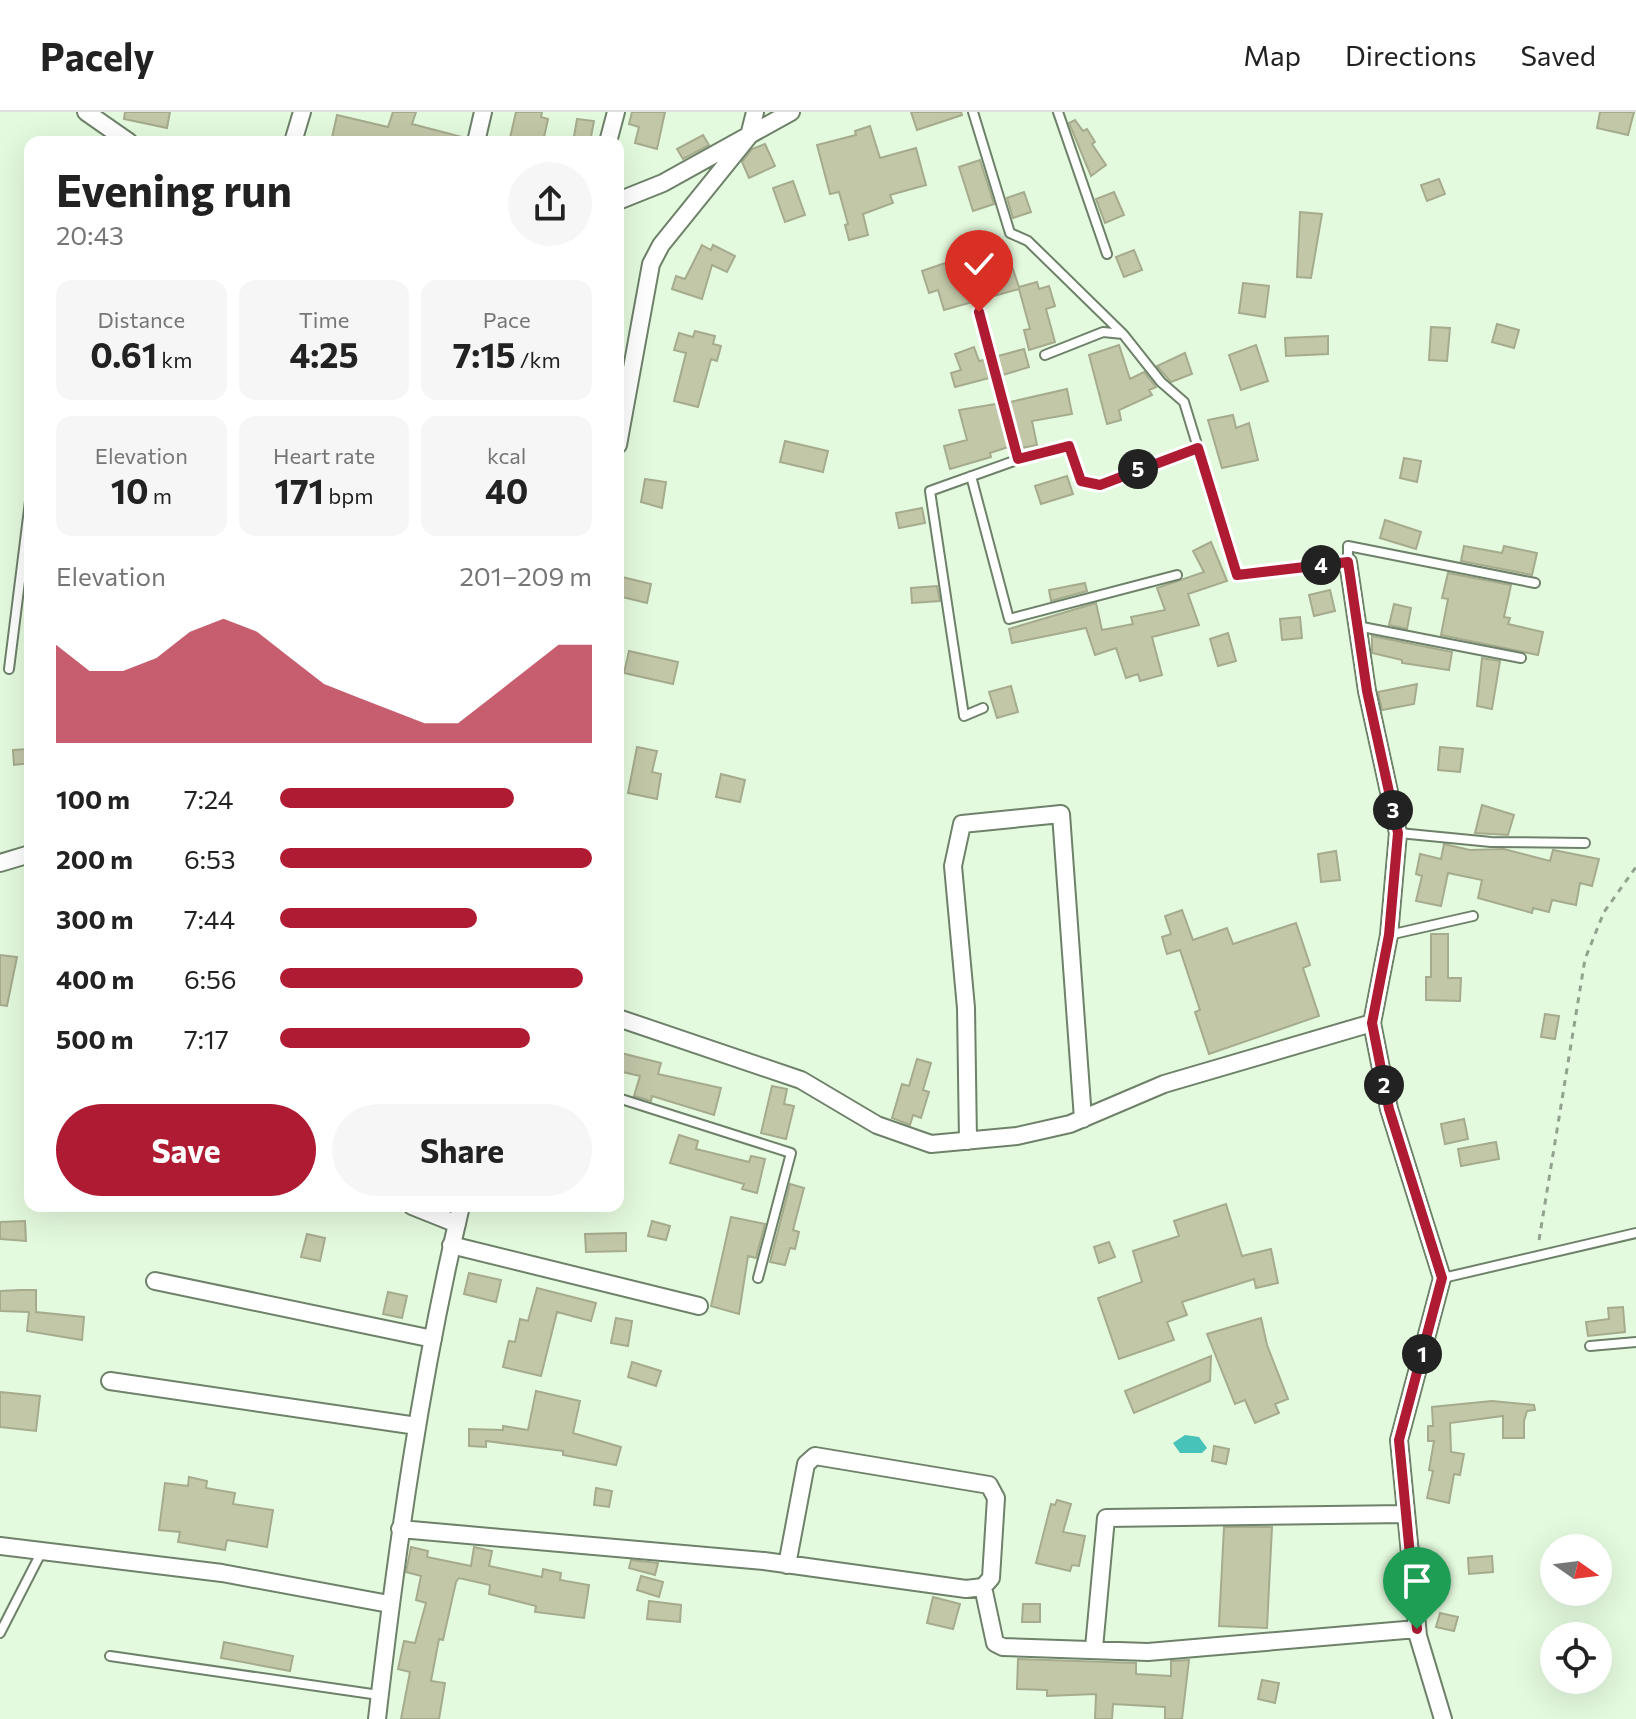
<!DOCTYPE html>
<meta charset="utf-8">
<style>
body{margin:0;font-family:Commissioner,sans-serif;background:#f6f6f6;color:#222;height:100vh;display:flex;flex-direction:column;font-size:30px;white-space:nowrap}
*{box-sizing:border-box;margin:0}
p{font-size:26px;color:#767676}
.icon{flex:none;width:44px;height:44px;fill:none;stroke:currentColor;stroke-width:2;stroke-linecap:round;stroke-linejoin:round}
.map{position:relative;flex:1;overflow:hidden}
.sheet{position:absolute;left:24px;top:24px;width:600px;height:1076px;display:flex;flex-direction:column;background:#fff;border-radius:16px;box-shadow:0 8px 32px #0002}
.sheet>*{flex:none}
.needle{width:52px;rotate:104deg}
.tools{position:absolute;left:1540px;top:1422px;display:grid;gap:16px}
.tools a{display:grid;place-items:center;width:72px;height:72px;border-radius:50%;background:#fff;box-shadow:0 8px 32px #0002;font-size:40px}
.pin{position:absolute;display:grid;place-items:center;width:68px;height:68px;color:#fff;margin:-82px -34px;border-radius:50% 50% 50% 0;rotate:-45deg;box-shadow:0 0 8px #0007}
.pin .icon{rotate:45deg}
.km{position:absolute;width:40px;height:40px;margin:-20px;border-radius:50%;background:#222;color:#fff;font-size:22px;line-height:40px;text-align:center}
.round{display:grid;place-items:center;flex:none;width:84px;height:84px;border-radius:42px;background:#f6f6f6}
.headline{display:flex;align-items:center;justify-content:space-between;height:136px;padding:0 32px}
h1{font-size:44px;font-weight:700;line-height:60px}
.stats{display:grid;grid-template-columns:repeat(3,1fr);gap:12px;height:136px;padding:8px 32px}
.stats div{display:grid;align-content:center;border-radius:16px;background:#f6f6f6;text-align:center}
.stats b{font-size:34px;font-weight:700}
.stats small{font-size:22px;font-weight:400}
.stats p{font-size:22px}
.chart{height:224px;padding:16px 32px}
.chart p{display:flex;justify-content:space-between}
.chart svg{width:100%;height:144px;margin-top:8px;fill:#af1b33;opacity:.7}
.action{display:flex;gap:16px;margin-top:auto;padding:16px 32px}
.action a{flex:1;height:92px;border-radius:48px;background:#af1b33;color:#fff;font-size:32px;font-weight:700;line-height:92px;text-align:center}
.action a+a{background:#f6f6f6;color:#222}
ul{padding:0 32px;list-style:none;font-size:26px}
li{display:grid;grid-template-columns:128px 96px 1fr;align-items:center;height:60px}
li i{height:20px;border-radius:10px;background:#af1b33}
header{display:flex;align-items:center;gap:48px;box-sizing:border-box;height:112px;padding:0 40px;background:#fff;border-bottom:2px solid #e0e0e0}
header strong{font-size:38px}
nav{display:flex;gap:44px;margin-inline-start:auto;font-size:28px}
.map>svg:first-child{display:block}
</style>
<header>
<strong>Pacely</strong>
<nav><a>Map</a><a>Directions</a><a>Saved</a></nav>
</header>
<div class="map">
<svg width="1636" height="1607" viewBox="0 0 1636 1607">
<rect width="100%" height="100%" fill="#e4fade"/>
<path fill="#47c3ba" d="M1185,1323L1199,1325L1207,1336L1202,1341H1180L1173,1331Z"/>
<path fill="#c2c7a8" stroke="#a6ab8d" stroke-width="2" d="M125,0H170L167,16L124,7Z
M393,0H416L412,12L462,25V30H331L337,3L388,15Z
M516,0H542L541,5L548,7L543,30H509Z
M632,0H665L657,37L635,31L639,15L629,12Z
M911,0H961L962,3L917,18Z
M1600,0H1634L1628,23L1597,16Z
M577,7L594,9L590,30H573Z
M1075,8L1083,19L1087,17L1095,30L1092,32L1106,53L1091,64L1069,11Z
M870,14L880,46L916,36L926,73L890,83L893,91L863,102L868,123L849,128L845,113L848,112L839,80L830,82L817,33L856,23L855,19Z
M703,23L709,33L683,47L677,37Z
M765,32L775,54L749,66L742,50L752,37Z
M980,48L994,92L973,99L959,55Z
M1439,67L1445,82L1427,89L1421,73Z
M793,69L805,103L785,110L773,76Z
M1024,80L1031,100L1013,106L1007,86Z
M1114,80L1124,103L1105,111L1096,87Z
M1300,100L1322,102L1311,166L1297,165Z
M1004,131L1019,175L1037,170L1039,177L1049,174L1055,194L1046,197L1055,230L1029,238L1024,218L1030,217L1019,177L944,198L938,178L929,181L922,159Z
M702,133L711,138L713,133L735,144L727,160L712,153L702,187L672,177L676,164L685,167Z
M1134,138L1142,158L1124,165L1116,145Z
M1243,171L1269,174L1265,205L1239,201Z
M1497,212L1519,218L1514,236L1492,230Z
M1431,215L1450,216L1447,249L1429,248Z
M695,219L715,224L713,232L721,234L717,249L711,247L698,295L674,289L686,241L674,238L679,221L693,225Z
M1328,224V242L1286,244L1285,226Z
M1119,233L1130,267L1144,260L1156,275L1149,278L1152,283L1119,298L1121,308L1107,312L1089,243Z
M1256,233L1268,269L1241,278L1229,243Z
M974,235L979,249L984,248L989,266L955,275L951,261L961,258L955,242Z
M1024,237L1029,255L1003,263L998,244Z
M1185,241L1192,262L1171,270L1157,254Z
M1067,277L1072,302L1032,309L1037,333L1022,336L1010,290Z
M996,292L1008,335L990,341L991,345L950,357L944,334L967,328L959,298Z
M1233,303L1236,316L1249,311L1258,348L1222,356L1208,308Z
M785,329L828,339L823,360L780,350Z
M1404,346L1421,349L1417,370L1400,366Z
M1067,364L1073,382L1041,392L1035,374Z
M645,367L666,370L662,396L641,390Z
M922,396L925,411L899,416L896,401Z
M1385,408L1421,420L1416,437L1380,426Z
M1211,430L1227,469L1188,482L1199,513L1152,525L1162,563L1140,569L1138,562L1126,566L1116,536L1095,543L1086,516L1012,531L1009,517L1096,491L1102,518L1133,512L1131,505L1165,498L1157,476L1204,460L1193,439Z
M1464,434L1502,441L1504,434L1537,441L1532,463L1461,449Z
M1448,461L1511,473L1504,505L1510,506L1508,512L1543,520L1538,543L1441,523L1448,487L1442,486Z
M618,464L651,472L647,491L618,484Z
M1085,471L1087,479L1051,489L1049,478Z
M937,474L940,489L912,491L911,476Z
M1330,478L1335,499L1314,504L1309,483Z
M1394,492L1411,496L1407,517L1389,513Z
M1300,505L1302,526L1282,528L1280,507Z
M1228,521L1236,549L1218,554L1210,527Z
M1372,524L1452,540L1449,558L1402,551V548L1372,541Z
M629,539L678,550L673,572L624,561Z
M1482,546L1500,549L1492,597L1477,594Z
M1417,572L1414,592L1382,598L1378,580Z
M1011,574L1018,600L997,606L989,580Z
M637,635L657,639L652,660L661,662L657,687L628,681Z
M1440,635L1463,637L1460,660L1438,658Z
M30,637V651L14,653L13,638Z
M721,662L745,668L740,690L716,685Z
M1482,693L1514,703L1508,723L1475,721Z
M1444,732L1470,738L1504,737L1550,749L1553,738L1599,747L1592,774L1580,771L1576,793L1552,788L1549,800L1533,796L1532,801L1478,786L1482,768L1448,761L1441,794L1416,789L1422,764L1416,762L1420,742L1441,747Z
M1336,739L1340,768L1321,770L1318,742Z
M1182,798L1193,828L1227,816L1233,832L1296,811L1310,853L1303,856L1319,904L1209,942L1195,900L1200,898L1180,838L1167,842L1162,825L1171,822L1165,804Z
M1431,822H1448V866H1461L1460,889L1426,888V865H1431Z
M0,843L17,845L7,894L0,893Z
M1545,902L1559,904L1555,927L1541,925Z
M621,941L661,951L658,962L721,976L714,1003L652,984L651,989L634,984L640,964L618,959Z
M917,947L931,951L923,978L929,980L921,1006L913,1003L910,1013L892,1006L902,972L909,974Z
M772,974L787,977L784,992L794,994L786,1027L761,1021Z
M1464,1007L1468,1027L1445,1032L1441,1012Z
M679,1023L698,1029L696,1037L749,1050L751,1044L765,1047L757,1081L742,1077L744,1072L670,1051Z
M1496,1030L1499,1047L1461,1054L1458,1037Z
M790,1072L804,1076L793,1118L799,1120L795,1137L790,1136L785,1153L770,1150Z
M1226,1092L1242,1144L1271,1137L1278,1171L1256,1176L1254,1167L1182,1190L1187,1203L1167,1210L1174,1228L1119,1247L1098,1186L1142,1170L1133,1139L1179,1124L1174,1109Z
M731,1105L765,1112L756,1146L748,1144L739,1202L711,1194Z
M25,1109L26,1129L0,1127V1110Z
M652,1109L670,1114L666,1128L648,1124Z
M626,1121V1139L586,1140L585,1122Z
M307,1122L325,1126L320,1149L301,1145Z
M1109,1130L1115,1145L1099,1151L1094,1135Z
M469,1161L501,1168L496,1190L464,1182Z
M537,1176L596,1191L591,1209L557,1200L541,1264L503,1255L509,1229L515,1230L520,1207L528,1209Z
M20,1178H36V1200L84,1205L82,1228L27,1219L29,1200L0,1199V1179Z
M388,1180L407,1184L402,1206L383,1202Z
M1623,1195L1625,1220L1588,1224L1586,1210L1609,1207L1608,1196Z
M616,1206L632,1209L628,1234L611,1231Z
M1261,1206L1267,1233L1288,1287L1275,1292L1279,1301L1255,1311L1245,1288L1235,1292L1207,1222Z
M1211,1244L1210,1269L1134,1301L1125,1279Z
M632,1250L661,1259L656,1274L628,1265Z
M536,1279L580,1289L573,1321L621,1335L616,1353L563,1343V1339L486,1329V1335L469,1334V1317L503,1318V1314L528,1318Z
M0,1280L40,1284L36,1319L0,1315Z
M1492,1289L1534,1293L1535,1298L1527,1299L1524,1309V1326H1503V1304L1450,1311L1451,1340L1464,1342L1460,1363L1454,1362L1449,1391L1427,1386L1433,1359L1429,1358L1434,1329H1428V1314H1433L1432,1295Z
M1214,1334L1229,1337L1226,1352L1212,1349Z
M189,1365L207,1369L206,1376L235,1381L233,1392L273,1398L267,1435L227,1428L225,1438L178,1430L180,1420L159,1418L165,1371L188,1374Z
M596,1376L612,1379L609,1395L594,1393Z
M1057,1388L1071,1392L1063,1420L1085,1424L1079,1454L1072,1453L1070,1459L1036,1451L1051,1392L1055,1393Z
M1224,1415H1272L1267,1516L1219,1514Z
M411,1435L428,1439L427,1445L471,1454L474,1435L492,1439L489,1454L542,1465L543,1457L561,1461L560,1468L589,1473L584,1506L535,1500L536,1494L489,1482L490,1473L459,1466L456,1470L443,1528L439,1527L431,1569L445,1571L439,1607H401L410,1560L398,1557L404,1529L415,1531L426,1491L416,1488L421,1464L406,1460Z
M1492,1444L1493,1460L1469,1462L1468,1446Z
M631,1448L658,1451L655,1463L629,1456Z
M641,1464L663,1470L659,1485L637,1478Z
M933,1485L960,1492L953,1517L927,1511Z
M649,1489L681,1493L680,1510L647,1507Z
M1023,1492H1040V1510H1022Z
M1440,1501L1458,1505L1454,1519L1436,1515Z
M224,1530L293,1544L290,1559L221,1546Z
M1018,1547L1136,1551V1562L1171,1564V1549L1189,1548L1182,1607H1165V1595L1113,1592L1112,1607H1095L1096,1582L1047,1584V1578L1017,1577Z
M1262,1568L1279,1571L1275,1591L1258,1587Z"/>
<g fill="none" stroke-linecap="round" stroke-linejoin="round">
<defs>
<path id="service" d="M973,0L1010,121L1028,129L1123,222
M1058,0L1107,142
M979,200L1018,347
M1045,243L1103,220L1123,222L1161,270L1184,290L1237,463L1348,450V434L1535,471
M971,364L1009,507L1177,463
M1357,514L1521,546
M9,557L30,389
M983,596L964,604L930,379L1042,339L1069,334L1081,369L1100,373L1198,336
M1399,721L1491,730L1585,731
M1389,823L1473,804
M618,986L791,1041L758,1166
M1443,1166L1636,1121
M1590,1234L1636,1230
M0,1521L41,1441
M110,1544L379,1583"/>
<path id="minor" d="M86,0L129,30
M293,30L302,0
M476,30L483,0
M608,30L616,0
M618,89L663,71L791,0
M618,333L651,152L661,133L749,24L755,0
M1348,450L1367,579L1398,721L1389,823L1372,911L1389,997L1442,1166L1399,1328L1418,1524L1443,1607
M0,751L30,742
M618,906L801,968L877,1013L931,1032L1017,1024L1070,1012L1164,972L1372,911
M968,1029L966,896L953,754L962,712L1061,702L1083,1007
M412,1094L457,1112
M451,1133L699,1194
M155,1169L433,1227
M110,1269L417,1314
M400,1417L764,1449L966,1477L983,1475
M0,1434L222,1461L389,1492
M787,1453L806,1352L815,1344L989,1373L996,1386L991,1466L983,1475L995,1531L1003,1535L1148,1540L1417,1517
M1094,1536L1106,1406L1406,1402
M377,1607C397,1434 421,1263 461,1094"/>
</defs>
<use href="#service" stroke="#6e8169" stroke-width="12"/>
<use href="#minor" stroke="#6e8169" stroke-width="20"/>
<path stroke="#92a28e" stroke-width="3" stroke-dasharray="6 6" stroke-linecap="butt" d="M1539,1128L1585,847L1604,800L1636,755"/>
<use href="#service" stroke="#fff" stroke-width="8"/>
<use href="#minor" stroke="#fff" stroke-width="16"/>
</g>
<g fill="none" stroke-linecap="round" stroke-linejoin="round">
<defs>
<path id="route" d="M979,200L1018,347L1069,334L1081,369L1100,373L1198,336L1237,463L1348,450L1367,579L1398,721L1389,823L1372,911L1389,997L1442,1166L1399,1328L1417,1517"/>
</defs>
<use href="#route" stroke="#fff" stroke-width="16"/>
<use href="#route" stroke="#af1b33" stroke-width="10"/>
</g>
</svg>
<div class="tools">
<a><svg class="needle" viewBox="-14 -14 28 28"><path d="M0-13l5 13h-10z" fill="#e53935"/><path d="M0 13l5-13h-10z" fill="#767676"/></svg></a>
<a><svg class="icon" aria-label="locate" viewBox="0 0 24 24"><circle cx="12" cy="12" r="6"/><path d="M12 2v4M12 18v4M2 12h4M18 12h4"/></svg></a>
</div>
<div class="pin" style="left:1417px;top:1517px;background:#1e9e55"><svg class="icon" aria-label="arrive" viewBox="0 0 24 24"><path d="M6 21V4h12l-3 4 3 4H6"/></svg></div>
<div class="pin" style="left:979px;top:200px;background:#d93025"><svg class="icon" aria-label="check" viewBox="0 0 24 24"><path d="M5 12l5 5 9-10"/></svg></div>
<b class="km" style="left:1422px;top:1242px">1</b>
<b class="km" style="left:1384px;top:973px">2</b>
<b class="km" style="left:1393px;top:698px">3</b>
<b class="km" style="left:1321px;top:453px">4</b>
<b class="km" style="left:1138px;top:357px">5</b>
<section class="sheet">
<div class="headline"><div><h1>Evening run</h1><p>20:43</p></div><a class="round"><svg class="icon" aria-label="share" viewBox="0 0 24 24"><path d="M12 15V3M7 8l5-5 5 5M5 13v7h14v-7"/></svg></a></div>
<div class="stats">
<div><p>Distance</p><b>0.61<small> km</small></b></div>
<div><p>Time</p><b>4:25</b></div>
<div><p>Pace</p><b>7:15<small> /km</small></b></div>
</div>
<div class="stats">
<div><p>Elevation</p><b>10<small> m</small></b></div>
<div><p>Heart rate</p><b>171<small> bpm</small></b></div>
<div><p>kcal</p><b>40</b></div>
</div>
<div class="chart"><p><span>Elevation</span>201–209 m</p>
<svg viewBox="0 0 160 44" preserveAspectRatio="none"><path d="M0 44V14L10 22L20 22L30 18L40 10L50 6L60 10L70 18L80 26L90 30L100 34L110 38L120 38L130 30L140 22L150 14L160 14V44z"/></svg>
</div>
<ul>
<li><b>100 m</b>7:24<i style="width:75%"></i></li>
<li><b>200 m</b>6:53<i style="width:100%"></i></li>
<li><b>300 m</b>7:44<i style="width:63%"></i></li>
<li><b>400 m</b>6:56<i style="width:97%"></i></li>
<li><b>500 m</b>7:17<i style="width:80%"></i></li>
</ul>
<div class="action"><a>Save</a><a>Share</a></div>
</section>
</div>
